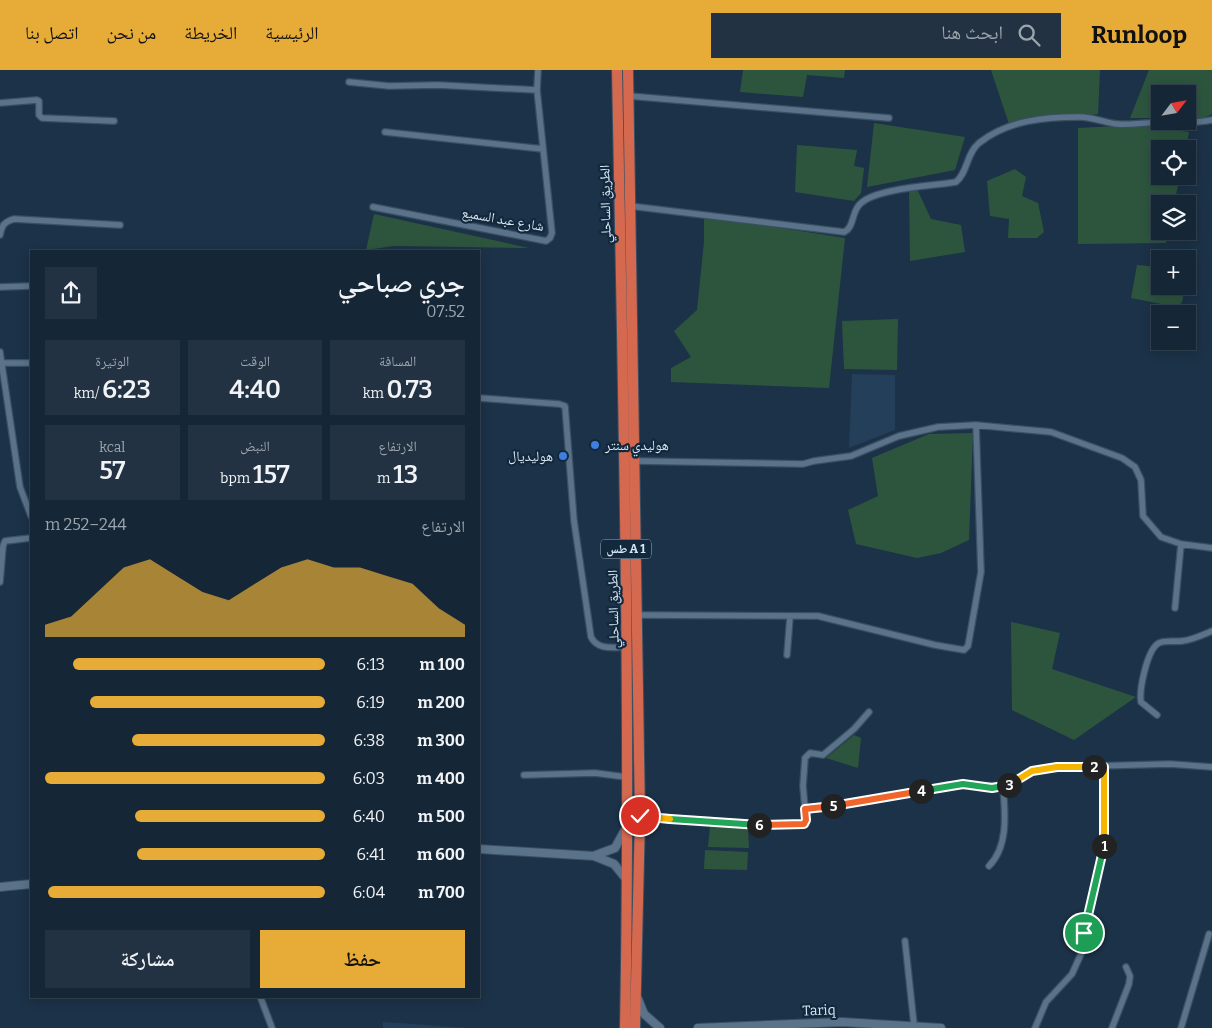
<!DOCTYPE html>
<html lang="ar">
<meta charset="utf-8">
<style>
body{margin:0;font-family:Bitter,"Noto Naskh Arabic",serif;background:#223242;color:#f1f3f6;direction:rtl;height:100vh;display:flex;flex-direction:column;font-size:19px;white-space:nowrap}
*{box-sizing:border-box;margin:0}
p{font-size:16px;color:#9da5ad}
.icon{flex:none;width:28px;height:28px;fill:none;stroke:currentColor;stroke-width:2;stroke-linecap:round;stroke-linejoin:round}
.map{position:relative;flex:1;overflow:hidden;direction:ltr}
.drawer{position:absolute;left:30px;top:180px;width:450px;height:748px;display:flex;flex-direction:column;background:#152636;border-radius:0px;box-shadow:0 2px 12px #0003,0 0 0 1px #344351;direction:rtl}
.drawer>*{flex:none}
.needle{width:32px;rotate:59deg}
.buttons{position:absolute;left:1151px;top:15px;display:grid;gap:10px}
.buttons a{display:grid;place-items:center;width:45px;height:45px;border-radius:0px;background:#152636;box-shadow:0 2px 12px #0003,0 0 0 1px #344351;font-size:25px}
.pin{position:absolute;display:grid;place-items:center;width:42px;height:42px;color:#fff;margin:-21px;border:2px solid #fff;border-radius:50%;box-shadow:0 1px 5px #0007}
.km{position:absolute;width:25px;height:25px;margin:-12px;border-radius:50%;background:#222;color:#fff;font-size:14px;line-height:25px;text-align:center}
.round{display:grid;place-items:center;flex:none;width:52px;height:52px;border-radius:0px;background:#223242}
.overview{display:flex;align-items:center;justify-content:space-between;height:85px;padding:0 15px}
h1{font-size:28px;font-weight:600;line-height:38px}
.stats{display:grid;grid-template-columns:repeat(3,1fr);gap:8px;height:85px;padding:5px 15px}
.stats div{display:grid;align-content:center;border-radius:0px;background:#223242;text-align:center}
.stats b{font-size:25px;font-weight:600}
.stats small{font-size:14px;font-weight:400}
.stats p{font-size:14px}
.chart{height:140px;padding:10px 15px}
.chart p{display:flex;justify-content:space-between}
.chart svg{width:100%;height:90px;margin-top:5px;fill:#e7ac37;opacity:.7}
.cta{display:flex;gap:10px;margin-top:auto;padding:10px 15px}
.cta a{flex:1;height:58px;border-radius:0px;background:#e7ac37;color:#111;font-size:20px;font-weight:600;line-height:58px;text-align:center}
.cta a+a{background:#223242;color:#f1f3f6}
ul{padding:0 15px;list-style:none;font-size:16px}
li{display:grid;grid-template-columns:80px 60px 1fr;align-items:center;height:38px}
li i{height:12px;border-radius:6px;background:#e7ac37}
header{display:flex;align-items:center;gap:30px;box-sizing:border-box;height:70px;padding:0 25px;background:#e7ac37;color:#111}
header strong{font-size:24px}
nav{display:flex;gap:28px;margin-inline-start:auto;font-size:18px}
.search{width:350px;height:45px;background:#223242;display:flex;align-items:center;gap:12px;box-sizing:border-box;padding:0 18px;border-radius:0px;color:#9da5ad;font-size:19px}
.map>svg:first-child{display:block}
</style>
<header>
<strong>Runloop</strong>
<div class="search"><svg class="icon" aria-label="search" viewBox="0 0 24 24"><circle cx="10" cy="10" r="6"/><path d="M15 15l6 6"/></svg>ابحث هنا</div>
<nav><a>الرئيسية</a><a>الخريطة</a><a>من نحن</a><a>اتصل بنا</a></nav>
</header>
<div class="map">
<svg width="1212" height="958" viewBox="0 0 1212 958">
<rect width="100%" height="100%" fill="#1c3248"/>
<path fill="#243f59" d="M852,304L895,305V360L849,378Z
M383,952L469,958H383Z"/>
<path fill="#2d553e" d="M743,0H845L844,8L807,5L803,27L740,22Z
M991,0H1100L1098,44L1010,57Z
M1149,0H1212V44L1202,49H1188V24H1160V48H1130Z
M874,53L965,67L955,100L867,117Z
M1136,55L1189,62L1186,79H1160V106H1180L1174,134H1160V161H1168L1166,173L1078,174V58Z
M797,75L857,80L854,96L864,98L861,123L854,131L795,122Z
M1015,99L1026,107L1022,126L1038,133L1044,162L1037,168H1008L1009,149L990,146L987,111Z
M909,119L918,121L931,149L961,155L965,182L910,191Z
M374,144L529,178L394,176L366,180Z
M704,146L845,168L829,318L671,312V298L691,287L674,261L697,240L704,172Z
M1137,195L1160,197V216H1180C1184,224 1185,232 1177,237L1131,228Z
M898,249L897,300L844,299L842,251Z
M973,363L969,470L941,483L917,488L856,474L848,440L878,426L872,388L929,364Z
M1011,552L1060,563L1052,599L1136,627L1074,670L1012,640Z
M854,665L861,668L858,698L826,688Z
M710,756L748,759L749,778L708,777Z
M705,780L748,782L747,800L704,799Z"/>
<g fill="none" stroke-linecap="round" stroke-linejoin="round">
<defs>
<path id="street" d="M349,12L389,16L438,15L537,20
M629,26L889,48
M0,33L37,30L39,31V45L42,48L114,51
M385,62L543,79
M630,136L844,162C855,157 851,141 861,133C878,118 933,116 956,112C968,102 966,84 979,73C1008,50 1045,47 1080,47C1093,47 1105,53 1117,54C1131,55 1145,53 1159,52C1178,52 1194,54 1212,50
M373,137L546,171L550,168L552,163L537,20L538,0
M0,165C2,155 4,152 14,149L120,155
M0,217L31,216
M0,282L20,417L31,446
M2,293H31
M479,328L559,334L565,336L574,451L591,567C598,581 614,577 627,577
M635,391L803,394L814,391L851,386L899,366L938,357L976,355L1051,362L1122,388L1135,397L1141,410L1143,446L1161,467L1181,474L1212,478
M0,512L3,476L5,471L31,468
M1175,538L1181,474
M636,545L818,546L935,575L964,580L968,576L981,502L976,355
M787,585L790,547
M1157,645L1141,632C1139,620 1147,579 1159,573C1165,570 1175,572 1182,571C1193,570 1202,565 1212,561
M524,705L595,703L626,707
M805,739L901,725L948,715L1003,716L1010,715L1032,701L1057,697L1170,694L1212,697
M640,746L772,755L804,754L806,750L803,716L805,688L810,683L823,685L854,659L869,642
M989,796C1009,776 1005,742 1003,716
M905,871L914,955
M260,926L272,958
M1035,958L1046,932L1072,904L1081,884L1088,844L1104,777V697
M1112,958L1129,914L1130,906L1126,897
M1181,958L1209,864"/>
<path id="secondary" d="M479,779L594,786L614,794L627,810
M596,785L615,778L626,758
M0,817L31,814
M638,929L644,944L660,958
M698,958L842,952L941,958"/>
<path id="highway" d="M617,0C623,319 631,639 625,958
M628,0L640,746L635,958"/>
</defs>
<use href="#street" stroke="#3b4f61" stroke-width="8"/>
<use href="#secondary" stroke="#3b4f61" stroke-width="10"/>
<use href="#highway" stroke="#3b4f61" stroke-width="12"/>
<use href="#street" stroke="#5a738b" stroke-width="5.5"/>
<use href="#secondary" stroke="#5a738b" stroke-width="8"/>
<use href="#highway" stroke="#d56950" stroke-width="10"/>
</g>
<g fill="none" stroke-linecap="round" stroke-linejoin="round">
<defs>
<path id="split-1" d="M1084,863L1104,776"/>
<path id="split-2" d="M1094,697H1104V776"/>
<path id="split-3" d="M1009,715L1032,701L1057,697H1094"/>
<path id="split-4" d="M921,721L963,714L992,718L1009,715"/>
<path id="split-5" d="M833,736L921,721"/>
<path id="split-6" d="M759,755L804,754L806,750L805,739L833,736"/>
<path id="split-7" d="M670,749L759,755"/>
<path id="split-8" d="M640,746L670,749"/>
</defs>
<use href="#split-1" stroke="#fff" stroke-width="10"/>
<use href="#split-2" stroke="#fff" stroke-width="10"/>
<use href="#split-3" stroke="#fff" stroke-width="10"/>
<use href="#split-4" stroke="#fff" stroke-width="10"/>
<use href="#split-5" stroke="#fff" stroke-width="10"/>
<use href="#split-6" stroke="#fff" stroke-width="10"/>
<use href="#split-7" stroke="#fff" stroke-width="10"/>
<use href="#split-8" stroke="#fff" stroke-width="10"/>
<use href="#split-1" stroke="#22a559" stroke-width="6"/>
<use href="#split-2" stroke="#f5b400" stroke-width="6"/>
<use href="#split-3" stroke="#f5b400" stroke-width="6"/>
<use href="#split-4" stroke="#22a559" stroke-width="6"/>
<use href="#split-5" stroke="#f0652b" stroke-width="6"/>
<use href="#split-6" stroke="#f0652b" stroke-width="6"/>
<use href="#split-7" stroke="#22a559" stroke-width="6"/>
<use href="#split-8" stroke="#f5b400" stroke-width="6"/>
</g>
<g fill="#3f7fe0" stroke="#12283d" stroke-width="2">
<circle cx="595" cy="375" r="5"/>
<circle cx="563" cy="386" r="5"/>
</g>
<g text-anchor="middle" stroke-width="4.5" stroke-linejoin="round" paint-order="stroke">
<rect fill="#12283d" stroke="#9daebe" stroke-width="1" x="601" y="469.5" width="50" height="19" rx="4"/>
<g font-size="12" font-weight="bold" fill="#d9e7f5">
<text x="626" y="483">طس A 1</text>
</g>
<g font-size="14" fill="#d9e7f5" stroke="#12283d">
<text transform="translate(605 134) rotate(-91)" y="5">الطريق الساحلي</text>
<text transform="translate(503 149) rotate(10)" y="5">شارع عبد السميع</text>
<text transform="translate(613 539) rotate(-91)" y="5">الطريق الساحلي</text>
<text transform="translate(819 940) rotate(-2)" y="5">Tariq</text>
</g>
<g font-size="14" fill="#d9e7f5" stroke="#12283d" text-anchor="start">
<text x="605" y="380">هوليدي سنتر</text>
<text x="553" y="391" text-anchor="end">هوليديال</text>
</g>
</g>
</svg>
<div class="buttons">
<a><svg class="needle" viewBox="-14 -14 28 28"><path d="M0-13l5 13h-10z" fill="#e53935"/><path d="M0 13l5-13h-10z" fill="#9da5ad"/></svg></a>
<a><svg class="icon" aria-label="locate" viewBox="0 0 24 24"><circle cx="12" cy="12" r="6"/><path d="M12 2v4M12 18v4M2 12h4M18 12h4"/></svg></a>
<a><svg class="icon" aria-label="layers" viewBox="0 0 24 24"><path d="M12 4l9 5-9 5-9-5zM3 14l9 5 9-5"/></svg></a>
<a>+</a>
<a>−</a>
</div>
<div class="pin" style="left:1084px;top:863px;background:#1e9e55"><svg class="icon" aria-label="arrive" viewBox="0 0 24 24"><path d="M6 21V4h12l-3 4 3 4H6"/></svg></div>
<div class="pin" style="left:640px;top:746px;background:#d93025"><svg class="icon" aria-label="check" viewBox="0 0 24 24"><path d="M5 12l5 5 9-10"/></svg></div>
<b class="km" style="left:1104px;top:776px">1</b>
<b class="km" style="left:1094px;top:697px">2</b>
<b class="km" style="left:1009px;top:715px">3</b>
<b class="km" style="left:921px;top:721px">4</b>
<b class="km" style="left:833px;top:736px">5</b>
<b class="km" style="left:759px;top:755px">6</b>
<section class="drawer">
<div class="overview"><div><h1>جري صباحي</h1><p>07:52</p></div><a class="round"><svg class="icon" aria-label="share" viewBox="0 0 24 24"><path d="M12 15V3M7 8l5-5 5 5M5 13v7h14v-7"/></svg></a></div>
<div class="stats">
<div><p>المسافة</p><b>0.73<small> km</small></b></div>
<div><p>الوقت</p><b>4:40</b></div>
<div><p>الوتيرة</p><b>6:23<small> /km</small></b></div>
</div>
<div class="stats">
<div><p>الارتفاع</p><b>13<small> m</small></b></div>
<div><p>النبض</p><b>157<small> bpm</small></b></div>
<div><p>kcal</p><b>57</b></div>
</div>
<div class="chart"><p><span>الارتفاع</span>244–252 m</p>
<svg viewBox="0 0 160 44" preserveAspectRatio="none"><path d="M0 44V38L10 34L20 22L30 10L40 6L50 14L60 22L70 26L80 18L90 10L100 6L110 10L120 10L130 14L140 18L150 30L160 38V44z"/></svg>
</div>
<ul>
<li><b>100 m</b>6:13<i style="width:90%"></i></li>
<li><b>200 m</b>6:19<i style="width:84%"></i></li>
<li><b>300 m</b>6:38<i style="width:69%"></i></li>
<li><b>400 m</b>6:03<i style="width:100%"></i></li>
<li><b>500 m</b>6:40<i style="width:68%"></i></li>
<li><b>600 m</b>6:41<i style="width:67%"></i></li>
<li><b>700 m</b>6:04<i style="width:99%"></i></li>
</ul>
<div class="cta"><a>حفظ</a><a>مشاركة</a></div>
</section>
</div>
